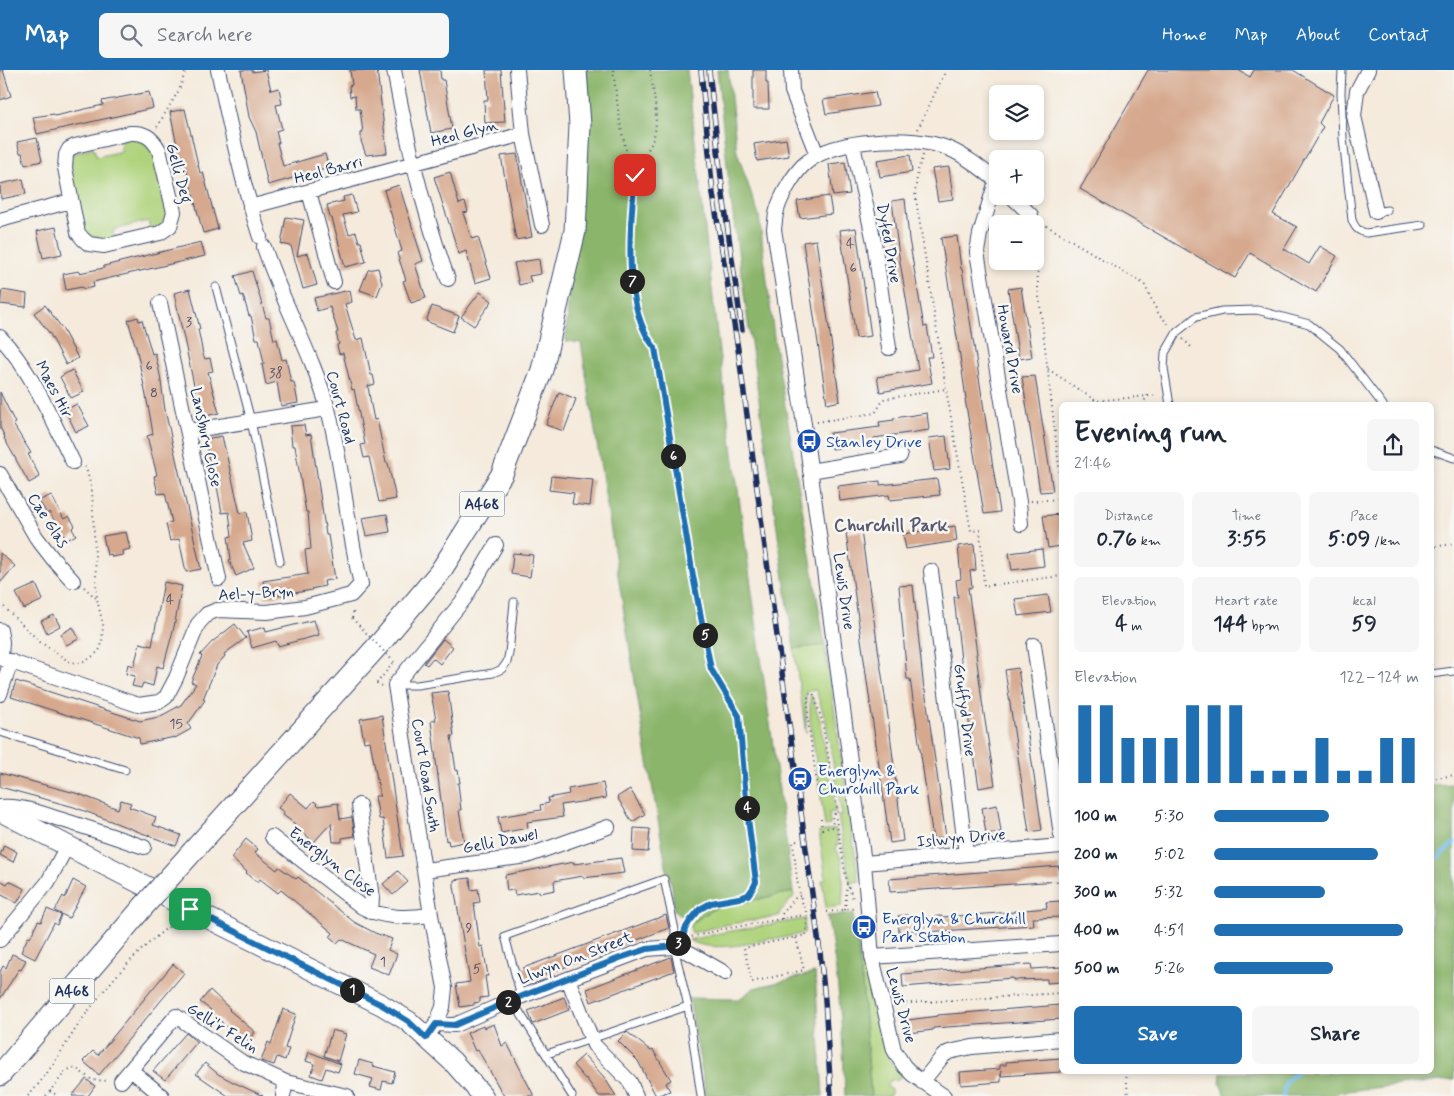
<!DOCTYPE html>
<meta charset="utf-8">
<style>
body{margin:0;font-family:Mynerve,sans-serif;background:#f6f6f7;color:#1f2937;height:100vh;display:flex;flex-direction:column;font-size:19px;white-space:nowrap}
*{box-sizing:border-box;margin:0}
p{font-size:16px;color:#747a83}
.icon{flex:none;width:28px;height:28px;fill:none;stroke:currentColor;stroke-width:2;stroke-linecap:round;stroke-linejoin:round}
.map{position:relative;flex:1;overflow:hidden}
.sheet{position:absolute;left:1059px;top:332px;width:375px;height:672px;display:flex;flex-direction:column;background:#fff;border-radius:8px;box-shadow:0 2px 8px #0003}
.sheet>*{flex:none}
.controls{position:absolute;left:989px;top:15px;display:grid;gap:10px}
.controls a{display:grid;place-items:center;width:55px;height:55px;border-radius:8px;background:#fff;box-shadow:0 2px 8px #0003;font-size:25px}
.pin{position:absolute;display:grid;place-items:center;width:42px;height:42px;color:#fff;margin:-21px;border-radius:10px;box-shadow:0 2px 8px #0006}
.km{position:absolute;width:25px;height:25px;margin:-12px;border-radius:50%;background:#222;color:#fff;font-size:14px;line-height:25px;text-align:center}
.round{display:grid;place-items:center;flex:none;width:52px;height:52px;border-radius:8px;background:#f6f6f7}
.summary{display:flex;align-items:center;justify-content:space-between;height:85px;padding:0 15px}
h1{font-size:28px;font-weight:700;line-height:38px}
.metrics{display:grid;grid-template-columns:repeat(3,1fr);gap:8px;height:85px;padding:5px 15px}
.metrics div{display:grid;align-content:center;border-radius:8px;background:#f6f6f7;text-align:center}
.metrics b{font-size:21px;font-weight:700}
.metrics small{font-size:14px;font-weight:400}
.metrics p{font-size:14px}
.chart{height:140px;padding:10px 15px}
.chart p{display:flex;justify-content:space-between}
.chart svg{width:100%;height:90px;margin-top:5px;stroke:#1f6fb2;stroke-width:6}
.primary-button{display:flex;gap:10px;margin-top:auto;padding:10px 15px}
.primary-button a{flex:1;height:58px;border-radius:8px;background:#1f6fb2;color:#fff;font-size:20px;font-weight:700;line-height:58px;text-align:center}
.primary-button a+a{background:#f6f6f7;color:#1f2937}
ul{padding:0 15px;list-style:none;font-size:16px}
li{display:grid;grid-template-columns:80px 60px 1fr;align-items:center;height:38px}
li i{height:12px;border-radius:6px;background:#1f6fb2}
header{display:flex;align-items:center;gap:30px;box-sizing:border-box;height:70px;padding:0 25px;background:#1f6fb2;color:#fff}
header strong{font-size:24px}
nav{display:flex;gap:28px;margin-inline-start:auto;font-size:18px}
.search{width:350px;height:45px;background:#f6f6f7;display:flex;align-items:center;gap:12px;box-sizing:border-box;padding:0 18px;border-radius:8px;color:#747a83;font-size:19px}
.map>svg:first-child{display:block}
</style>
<header>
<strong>Map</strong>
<div class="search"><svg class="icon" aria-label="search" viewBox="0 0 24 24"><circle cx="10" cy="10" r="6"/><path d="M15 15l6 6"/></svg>Search here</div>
<nav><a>Home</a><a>Map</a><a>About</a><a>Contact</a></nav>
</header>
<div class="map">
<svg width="1454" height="1026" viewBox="0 0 1454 1026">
<rect width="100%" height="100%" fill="#f6f6f2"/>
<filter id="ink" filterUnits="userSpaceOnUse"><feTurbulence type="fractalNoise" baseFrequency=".02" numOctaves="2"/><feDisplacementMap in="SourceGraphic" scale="10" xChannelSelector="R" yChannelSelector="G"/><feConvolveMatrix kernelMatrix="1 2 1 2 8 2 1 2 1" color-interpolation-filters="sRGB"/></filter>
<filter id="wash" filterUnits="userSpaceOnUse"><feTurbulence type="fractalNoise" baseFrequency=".0096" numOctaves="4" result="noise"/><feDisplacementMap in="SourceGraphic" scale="20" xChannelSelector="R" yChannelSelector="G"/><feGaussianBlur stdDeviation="1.12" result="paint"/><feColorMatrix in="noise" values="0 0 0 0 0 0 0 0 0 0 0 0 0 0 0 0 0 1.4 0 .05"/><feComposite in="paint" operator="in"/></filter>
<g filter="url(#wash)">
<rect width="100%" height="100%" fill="#f5eadb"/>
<path fill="#afd37b" stroke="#65816c" d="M136,67L151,75L169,136L166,152L151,161L148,151L113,160L114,169L92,170L83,163L69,100L71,85L93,77L97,87L121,81L120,69Z
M825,575L859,811L850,813L838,746L842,745L826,652L816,620L806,621V663L794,579Z
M810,626H812L820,650L836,742L829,743L830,755L825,756L810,650Z
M836,759L838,772L836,779C846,791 843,821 842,836L826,838L822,810L826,809L819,762Z
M793,822L794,826L779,843V846L724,855L692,863L690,857L692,853L715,838Z
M805,849L804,863L773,870L772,868C749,874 711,883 689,870L725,862Z
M862,852L869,910L881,968L892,993L903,1005L895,1011L893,1009L886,1014L891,1020V1024L889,1026H871L862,912L854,853Z"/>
<path fill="#8bb56b" stroke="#537264" d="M581,0H687L719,281L793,822L715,838L692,853L674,840L672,816L667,802L646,681L581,273L566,271Z
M717,0H728L737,82L759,146L775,275L825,575L794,579L730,124Z
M1454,714V1010L1408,1014L1339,1022L1335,1026H1225L1220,1013L1221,1003L1431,1002V715Z
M853,844L862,912L871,1026H845C843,966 839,905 827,846Z
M815,903L823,1026H706L689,928L739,929L754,918Z"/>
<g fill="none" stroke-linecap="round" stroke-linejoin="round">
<path stroke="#70beea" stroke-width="4" d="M1431,794L1454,773
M1283,1026L1286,1011L1297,1002"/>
</g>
<g id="blocks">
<path fill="#d6a88d" d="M0,0H3L11,26L0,30Z
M241,0H252V2L266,0L271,20L279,18L282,34L276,35L282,59L276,61L279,73H277L283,96L325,84L329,98L268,115L256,62L249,47Z
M350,0H377L387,83L366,85L361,71V63H363L360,39H356L355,26L350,27L349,16L352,15Z
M420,0H440L441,10H444L452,59L431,63Z
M486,0H501L505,52L485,53L484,30H488Z
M753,0H766V13H768L769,39H753Z
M1148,0H1238L1250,7L1254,0H1293L1334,25L1319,53L1323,57L1273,144L1297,157L1284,179L1309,194L1320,176L1337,186L1316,222L1250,183L1235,208L1080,119Z
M149,22L153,38L37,64L33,47L54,44L55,46L103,35L102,31Z
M875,22L878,36L826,44L823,30Z
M185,39L200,103L203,102L218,159L203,163L185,94L181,95L170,42Z
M37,68L42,91L25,95L22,83H20L17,72Z
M786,69L789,86L757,91L754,74Z
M517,84L532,167L516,170L501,86Z
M910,85L912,102L880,107L877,90Z
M845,92L850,124L833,126L829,94Z
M949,97L953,129L938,131L932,99Z
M450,102L459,134L465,132L468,142L463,143L472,169L478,167L491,208L475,213L466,181L459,184L434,107Z
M23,109L26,124L1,129L0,114Z
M399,115L423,191L415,194L426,228L411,233L403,211L406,210L397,183L402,181L384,120Z
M352,125L357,142L343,145L349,164L356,162L359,172H361L366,192L345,197L332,148H330L327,135L344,131L343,127Z
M829,126L832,144L800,148L797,131Z
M905,129L909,169L924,257L927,256L932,287H927L932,313L880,322L877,307L918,300L899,186L892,131Z
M286,147L304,150L297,186L308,183L317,215L303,219L291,176L281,174Z
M56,157L62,184L43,188L37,161Z
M856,158L871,266L856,268L840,160Z
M957,166L961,199H962L1000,442L984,444L965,329H966L960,286L941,168Z
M816,170L840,331L827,334L803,172Z
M201,172L205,186L93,212L94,217L83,219L82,217L66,220L63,204L79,201V203L104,198V196Z
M539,189L541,204L529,206L531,212L519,215L514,193Z
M378,198L382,213L377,226L360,220L368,200Z
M252,201L266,248H269L274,270L277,269L282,290L286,289L291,312H294L298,333L281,336L277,312L266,315L262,294H264L259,269H256L251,246H249L243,225L241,226L235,206Z
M1021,217L1032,287L1019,289L1008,219Z
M190,219L200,259H198L203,284L205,289L210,288L213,301L208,302L219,343L201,347L174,223Z
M2,220L27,224L26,237L0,234Z
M350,220L352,232L345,234L356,270L363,268L371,305H373L375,314L368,316L371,335L374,350L377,349L386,393H388L396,429L379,432L369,387L364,388L361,375L365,374L354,319L352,320L343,283L339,284L337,275L339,274L336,263L338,262L330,237L317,241L314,228Z
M480,222L492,231L474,256L461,247Z
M45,235L62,258L78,288L66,295L50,264L34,243Z
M432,236L459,246L453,262L426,251Z
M138,247L139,251L142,250L152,284L155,283L160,305L165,340L201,499L186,502L179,469L170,471L166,454L172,452L165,423L158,424L154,406L157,405L147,366L153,364L150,346L137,281L128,250Z
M72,300L84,322L71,328L60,307Z
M1035,306L1053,421L1040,422L1022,307Z
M0,322L15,353L13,354L31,383L28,384L40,407L29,413L4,368L5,367L0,357Z
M559,322L576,329L564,361L546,355Z
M77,334L89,356L76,362L65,340Z
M927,343L929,360L874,368L875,373L832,379L830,363L880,357L879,352L894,350V348Z
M304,355L306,365L311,364L326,465H328L335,509L324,511L325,516L311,519L312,520L265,528L263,511L308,504L305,480L311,479L308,442H306L295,376H292L290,356Z
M222,366L240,443L247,442L252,471L243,473L254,498L236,506L229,490L231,489L228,467L232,466L229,442L222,443L216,411L213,412L205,369Z
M946,366L950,399L934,401L929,368Z
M551,406L593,410L590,436L572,434L574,423L549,420Z
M937,409L940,425L890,430L889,425L840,431L838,416L880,411V415Z
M51,425L64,449L69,446L75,456L72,459L76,465L67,470L49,442L47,444L39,431Z
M387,444L390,462L366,466L362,448Z
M1060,444L1061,476L1048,478L1043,446Z
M955,456L957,471L906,479L903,464Z
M861,461L888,647L903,771L890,773L846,463Z
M126,462L130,479L122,481L123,485L112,487L111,484L107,485L103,466Z
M974,474L976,500L970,501L972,517L968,518L977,584H976L982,631L995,715L979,718L965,626L954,527H958L956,510L961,509L958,476Z
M1042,479L1044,496L1012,500L1009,483Z
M0,483L15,496L0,513Z
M513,483L533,485L530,507L511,504Z
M164,512L182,516L174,557L163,598L157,596L153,616L143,613L141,618L132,616L135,606L126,604L128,594L134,596L140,573L152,576Z
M36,514L43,530L24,539L16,523Z
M913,515L924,620H925L946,767L933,769L910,609H907L899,516Z
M1048,525L1051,542L1018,546L1015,529Z
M54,545L60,556L47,563L41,551Z
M314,550L319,565L278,576L276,571L252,578L247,562L265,557L266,562Z
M235,554L246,568L224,584L225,586L217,595L203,629L205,630L188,654L191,659L175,668V667L140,674L139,668L11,627L16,611L140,651L159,647L181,635L196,614L191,612L202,586L200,585L212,572Z
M73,557L79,569L66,575L61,564Z
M443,569L453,577L440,594L433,588L427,595L424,593Z
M1018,598L1042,760L1029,762L1005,600Z
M448,621L454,666H451L456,701L458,700L460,713H458L461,740H459L464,772L449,775L448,770L446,771L431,651L436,650L431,623Z
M382,645L403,786L388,788L383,749H379L375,726H380L370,671L364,672L360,649Z
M0,703L79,724L118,739L121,730L131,733L129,737L156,747L153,755L181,765L176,776L74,737L0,717Z
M603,713L606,728L561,735L563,747L527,752L528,758L501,763L498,747L541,740L540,735L549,733L548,728L569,724L568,719Z
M630,719L645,744L632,752L617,727Z
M290,723L308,738L314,731L319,736L338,733L340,749L352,747L355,766L342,768V772H333L331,753L314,772L294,755L295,754L283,745L284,742L278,738Z
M997,735L1001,762L986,764L982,738Z
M634,758L650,759L648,782L633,781Z
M246,769L258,779L255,783L277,800L279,797L296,809L298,807L354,852L375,863L392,869L388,880L397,884L389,905L369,897L374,884L341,869L337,873L330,867L333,863L281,820L278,823L260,809L258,812L246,803L247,802L231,788Z
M4,775L17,782L13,792L0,785Z
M621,788L624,803L583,808V806L554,811L555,820L540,823L539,821L515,825L514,820L507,821L505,805L574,792V794Z
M1059,796L1060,811L890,822L889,809Z
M398,801L408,812L393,825L383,814Z
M470,808L471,820L478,819L480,832L474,833L480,877L483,876L488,906H485L488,927L480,928V932L474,933V935L460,937L456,914L470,912L454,816V810Z
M0,810L7,814L9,811L25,819L17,833L0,824Z
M73,810L86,817L69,848L55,841L63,826L65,828Z
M1061,831V847L1033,848L1034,855L925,862L916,863V860L899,862L898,846L908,845V848L942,846V847L1014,842V841L1047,838L1046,832Z
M47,839L61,845L57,855L54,853L35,889L21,882L28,867L30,868L38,851L41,852Z
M666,845L669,858L528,911L523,898Z
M12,884L26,890L21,900L19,899L0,929V902L3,896L6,898Z
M671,887L674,901L591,932L587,919Z
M173,894L184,903L99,1005L83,991L93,981L98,985Z
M1031,894L1032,899L1061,897V912L1047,913V909L1013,910V908L903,917L902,904Z
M210,920L230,939L229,940L255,962L246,973L222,953V952L209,942L211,940L200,932Z
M564,927L569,940L533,954L528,941Z
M1061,935V949L933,958V960L909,963L908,950L938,946V945Z
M283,939L296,944L285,978L289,979L285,990L277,987L274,995L261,991L268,972L271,974Z
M494,954L502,976L507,973L534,1026H504L478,980L475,981L467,963L483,956L484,958Z
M332,960L346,964L338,991L324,986Z
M627,962L651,981L653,980L671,1010L666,1013L670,1021L656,1026L638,991L618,971Z
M186,963L197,972L165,1010L153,1001Z
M309,982L341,994L338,1002L326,998L322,1009L311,1005L315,994L306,991Z
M584,985L604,1007L616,1026H599L586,1008L585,1009L573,995Z
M1061,988V1002L1001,1006V1001V1012L961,1015L960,1002L1000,999V995H1006V992Z
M359,990L373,994V996L395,1002L392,1013L383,1011L381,1020L370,1017L373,1009L355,1004Z
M205,993L218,1004L233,1012L263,1026H228L196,1004Z
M86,1009L95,1016L88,1026H72Z"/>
</g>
</g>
<g filter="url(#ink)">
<use href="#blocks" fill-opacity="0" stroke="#3c4b71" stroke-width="1"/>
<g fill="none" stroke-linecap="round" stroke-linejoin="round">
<defs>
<path id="lane" d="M1342,0L1341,23L1343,68L1352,150C1355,158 1358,161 1366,163L1423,155
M1376,142L1387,140
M216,217L251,351L280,491
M1170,335L1164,298L1165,283L1177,262L1196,247L1222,241L1257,240L1309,254L1340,279L1383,335
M1431,380L1454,388
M1431,604L1454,601
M395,615H417L493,603L502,599L507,592L509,583L514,532
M0,662L125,700
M521,926L505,866L664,809L675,860L674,877L688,936L701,1026
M512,930L572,1026
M547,984L688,936"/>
<path id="street" d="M218,0C230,56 242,112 260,167
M394,0C407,71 423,142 448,209
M517,0L523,64L542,155
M791,0L792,21L817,85
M1368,0L1357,21L1354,46L1376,142
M130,63C144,62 152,67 159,80L174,142L170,156L160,163L104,176L89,174L83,169L78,163L65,98L66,85L69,79L75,76Z
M853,75L874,172L889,278
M996,111L980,164L977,182L1019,432L1021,454
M309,122L334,212
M1011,126L1031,145
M250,137L523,64
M0,150L71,131
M160,233L219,509
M0,267C32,301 52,350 73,392
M188,361L327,339
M810,401L900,386
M0,404L36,467L53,489L73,511
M931,501L966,784
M0,560L2,572L1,588
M1034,575L1061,765
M0,588L138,635L159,632L166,627L176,608L198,554L207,544L217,540L267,542L305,537L351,525L361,514C347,457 343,397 328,339C312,283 282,232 264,177
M0,624L11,591
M359,735L372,828L371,842
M0,737C18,735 39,742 56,748C86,757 115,767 144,777
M272,767L362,837C385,849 407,848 431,845
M864,793L1061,776
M425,800L527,786L608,757
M0,870L48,812L67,776
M872,887L1061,874
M568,909L594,975L630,1012L636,1026
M436,954L455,955L512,930L647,879L674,877L690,883L725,903
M426,968L436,954L443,937L445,918L431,845L395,615L465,528L496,475
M131,1000L162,1026
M121,1011L176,946L242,992L286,1012L347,1026
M922,1012L943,986L949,982L972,977L1061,969
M283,1026L286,1012
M944,1026L913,1005L904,996L894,980L872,887L864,793L804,354L774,159C775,153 775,146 777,140C781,126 795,101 807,92C836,68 913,65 947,78C965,85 983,100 998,112"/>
<path id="secondary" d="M0,741L190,839L382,935L408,951L453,992L483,1026"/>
<path id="primary" d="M193,781L382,571L440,502L502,404L542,300L575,161L580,55L576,0
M0,1005L143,837"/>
</defs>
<use href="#lane" stroke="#3c4b71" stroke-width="9"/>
<use href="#street" stroke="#3c4b71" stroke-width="16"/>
<use href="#secondary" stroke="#3c4b71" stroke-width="22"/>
<use href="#primary" stroke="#3c4b71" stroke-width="23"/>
<path stroke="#3c4b71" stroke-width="2" stroke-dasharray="1 4" stroke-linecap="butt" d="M613,0C618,36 620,71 635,105
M650,0C653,19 658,42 655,61C653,78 638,90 635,106C632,120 632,135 632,149C630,191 627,243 655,278L693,506L711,599L739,646L747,740L756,812C754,816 752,822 747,825C742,829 734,828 728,829C708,832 694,841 685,860
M157,57L179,20L186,0
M918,59L946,0
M923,85L918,100L915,123L946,319L971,461L980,460L984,516L1061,506
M1042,153L1144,214L1159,245L1170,255
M1036,157L1038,218L1061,413
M1183,269L1191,277
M1048,299L1096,331L1158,325
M1143,335L1147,325
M817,352L875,343L884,329L946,319
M1031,431L1061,429
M1431,477L1454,474
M84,517L97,529
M0,536L2,535L40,572L70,592L79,593L89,589L99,581L102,573L103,555L97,529L92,420L86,398L85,397
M352,548L354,539
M382,616L377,613L394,592
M1431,709L1454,705
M818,722L808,650V624L813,623L822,650L838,744H835L847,813L854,831
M821,749L822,759L833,757L832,745L834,744
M797,771L793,772C796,793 796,823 806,841
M845,840L847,814
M827,842L856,838
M782,849V844L796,827L800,826
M687,868L724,859L804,845
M796,868L804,900L752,912L744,878L806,865L807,849
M896,934L1061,923
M1126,1002L1128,1026
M50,1021L58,1026
M28,1026C54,999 69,965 92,936C116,904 145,873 178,850
M46,1026L66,1001L72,998L77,999L92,1010L109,1011"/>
<use href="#lane" stroke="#fff" stroke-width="7"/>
<use href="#street" stroke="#fff" stroke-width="14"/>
<use href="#secondary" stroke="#fff" stroke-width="20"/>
<use href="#primary" stroke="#fff" stroke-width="21"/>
<defs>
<path id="rail" d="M701,0L713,124L738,279L820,882L825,930L831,1026
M709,0L723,125L742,260"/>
</defs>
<use href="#rail" stroke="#1b2f5e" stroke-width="5.5"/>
<use href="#rail" stroke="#f6f6f2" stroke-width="4" stroke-dasharray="11" stroke-linecap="butt"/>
<defs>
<path id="primary-bridge" d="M143,837L193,781"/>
</defs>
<use href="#primary-bridge" stroke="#3c4b71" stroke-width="23" stroke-linecap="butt"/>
<path stroke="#3c4b71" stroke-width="2" stroke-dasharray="1 4" stroke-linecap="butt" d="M352,548L394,592
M806,841L807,849"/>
<use href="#primary-bridge" stroke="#fff" stroke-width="21"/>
</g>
</g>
<g fill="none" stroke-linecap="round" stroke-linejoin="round" filter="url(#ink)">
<defs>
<path id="route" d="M190,839L382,935L408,951L426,968L436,954L455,955L512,930L620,888L647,879L674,876L683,869L685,859L690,851L700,839L711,833L739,828L748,825L753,818L756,812L747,740L739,646L711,599L693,506L655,278C622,238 630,155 635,105"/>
</defs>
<use href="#route" stroke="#fff" stroke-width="10"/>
<use href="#route" stroke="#1f6fb2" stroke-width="6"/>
</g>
<defs>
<symbol id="bus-disc" viewBox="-11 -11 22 22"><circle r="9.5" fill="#1a4fb4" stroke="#f6f6f2"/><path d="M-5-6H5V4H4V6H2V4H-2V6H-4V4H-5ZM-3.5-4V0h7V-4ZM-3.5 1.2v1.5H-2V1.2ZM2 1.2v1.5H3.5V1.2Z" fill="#fff"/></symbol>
<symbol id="station-disc" viewBox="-11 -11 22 22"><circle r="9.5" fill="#1a4fb4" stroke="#f6f6f2"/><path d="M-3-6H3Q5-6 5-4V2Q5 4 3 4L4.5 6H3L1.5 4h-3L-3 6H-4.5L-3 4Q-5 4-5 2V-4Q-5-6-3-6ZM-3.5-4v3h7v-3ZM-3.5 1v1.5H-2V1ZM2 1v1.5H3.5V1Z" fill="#fff"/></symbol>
</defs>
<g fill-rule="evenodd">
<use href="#bus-disc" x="795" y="357" width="28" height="28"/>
<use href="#station-disc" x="786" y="695" width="28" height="28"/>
<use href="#bus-disc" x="850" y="843" width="28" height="28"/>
</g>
<g text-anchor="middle" stroke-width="5" stroke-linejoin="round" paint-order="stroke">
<g font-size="14" fill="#4a4d6a">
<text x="850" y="178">4</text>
<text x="853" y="202">6</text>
<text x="189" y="256">3</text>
<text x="149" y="300">6</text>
<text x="276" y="307">38</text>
<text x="154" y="327">8</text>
<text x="170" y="534">4</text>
<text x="176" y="658">15</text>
<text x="469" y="862">9</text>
<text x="383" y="896">1</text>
<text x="477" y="903">5</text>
</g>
<g fill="#f6f6f2" stroke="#5d6b8a" stroke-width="1">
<rect x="459.5" y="421.5" width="45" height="25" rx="4"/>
<rect x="49.5" y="908.5" width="45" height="25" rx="4"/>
</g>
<g font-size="15" font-weight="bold" fill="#1b2f5e">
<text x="482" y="439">A468</text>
<text x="72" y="926">A468</text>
</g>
<g font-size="16" fill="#1b2f5e" stroke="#f6f6f2">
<text transform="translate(464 62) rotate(-15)" y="6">Heol Glyn</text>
<text transform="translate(328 99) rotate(-15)" y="6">Heol Barri</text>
<text transform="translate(180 103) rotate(75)" y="6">Gelli Deg</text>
<text transform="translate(890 173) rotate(80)" y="6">Dyfed Drive</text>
<text transform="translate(1011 279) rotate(80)" y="6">Howard Drive</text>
<text transform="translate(55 319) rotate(62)" y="6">Maes Hir</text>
<text transform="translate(342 337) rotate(75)" y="6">Court Road</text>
<text transform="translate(207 367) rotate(78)" y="6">Lansbury Close</text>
<text transform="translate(49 450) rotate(57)" y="6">Cae Glas</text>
<text transform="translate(845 521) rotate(82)" y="6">Lewis Drive</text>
<text transform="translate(256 522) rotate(-3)" y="6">Ael-y-Bryn</text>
<text transform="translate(966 640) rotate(83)" y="6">Gruffyd Drive</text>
<text transform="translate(427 705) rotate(81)" y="6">Court Road South</text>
<text transform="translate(961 767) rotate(-5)" y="6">Islwyn Drive</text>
<text transform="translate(500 770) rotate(-11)" y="6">Gelli Dawel</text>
<text transform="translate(333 791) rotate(37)" y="6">Energlyn Close</text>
<text transform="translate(575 887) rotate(-21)" y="6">Llwyn On Street</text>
<text transform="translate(902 935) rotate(75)" y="6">Lewis Drive</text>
<text transform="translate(223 957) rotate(32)" y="6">Gelli'r Felin</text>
</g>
<g font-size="16" fill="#164399" stroke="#f6f6f2" text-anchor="start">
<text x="826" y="377">Stanley Drive</text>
<text x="818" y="706">Energlyn &amp;<tspan x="818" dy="18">Churchill Park</tspan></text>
<text x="882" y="854">Energlyn &amp; Churchill<tspan x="882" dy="18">Park Station</tspan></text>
</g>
<g font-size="18" font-weight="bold" fill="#5c596e" stroke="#f6f6f2">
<text x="891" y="461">Churchill Park</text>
</g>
</g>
</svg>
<div class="controls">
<a><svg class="icon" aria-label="layers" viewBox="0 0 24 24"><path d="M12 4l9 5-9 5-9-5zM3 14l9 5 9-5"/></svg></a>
<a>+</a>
<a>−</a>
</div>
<div class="pin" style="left:190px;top:839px;background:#1e9e55"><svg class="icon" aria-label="arrive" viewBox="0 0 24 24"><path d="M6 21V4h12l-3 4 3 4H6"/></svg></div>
<div class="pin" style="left:635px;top:105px;background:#d93025"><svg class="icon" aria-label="check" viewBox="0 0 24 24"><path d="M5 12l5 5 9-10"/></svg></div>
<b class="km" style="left:352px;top:920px">1</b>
<b class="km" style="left:508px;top:932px">2</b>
<b class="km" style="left:678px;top:873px">3</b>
<b class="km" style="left:747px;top:738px">4</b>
<b class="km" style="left:705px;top:565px">5</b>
<b class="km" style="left:673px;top:386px">6</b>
<b class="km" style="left:632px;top:211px">7</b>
<section class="sheet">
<div class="summary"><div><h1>Evening run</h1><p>21:46</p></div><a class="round"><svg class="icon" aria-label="share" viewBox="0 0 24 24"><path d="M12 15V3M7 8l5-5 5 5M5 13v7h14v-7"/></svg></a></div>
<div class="metrics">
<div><p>Distance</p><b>0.76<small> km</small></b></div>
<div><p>Time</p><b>3:55</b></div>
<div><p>Pace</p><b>5:09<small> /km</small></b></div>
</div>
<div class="metrics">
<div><p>Elevation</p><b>4<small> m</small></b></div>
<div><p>Heart rate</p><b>144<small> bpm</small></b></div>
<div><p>kcal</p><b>59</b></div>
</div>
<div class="chart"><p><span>Elevation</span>122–124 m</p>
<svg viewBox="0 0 160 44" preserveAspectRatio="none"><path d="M5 44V6M15 44V6M25 44V22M35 44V22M45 44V22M55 44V6M65 44V6M75 44V6M85 44V38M95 44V38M105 44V38M115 44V22M125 44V38M135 44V38M145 44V22M155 44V22"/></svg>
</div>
<ul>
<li><b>100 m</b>5:30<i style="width:56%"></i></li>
<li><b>200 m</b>5:02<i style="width:80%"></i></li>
<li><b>300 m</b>5:32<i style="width:54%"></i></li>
<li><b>400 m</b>4:51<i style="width:92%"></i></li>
<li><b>500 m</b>5:26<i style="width:58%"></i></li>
</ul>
<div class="primary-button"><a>Save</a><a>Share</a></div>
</section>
</div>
